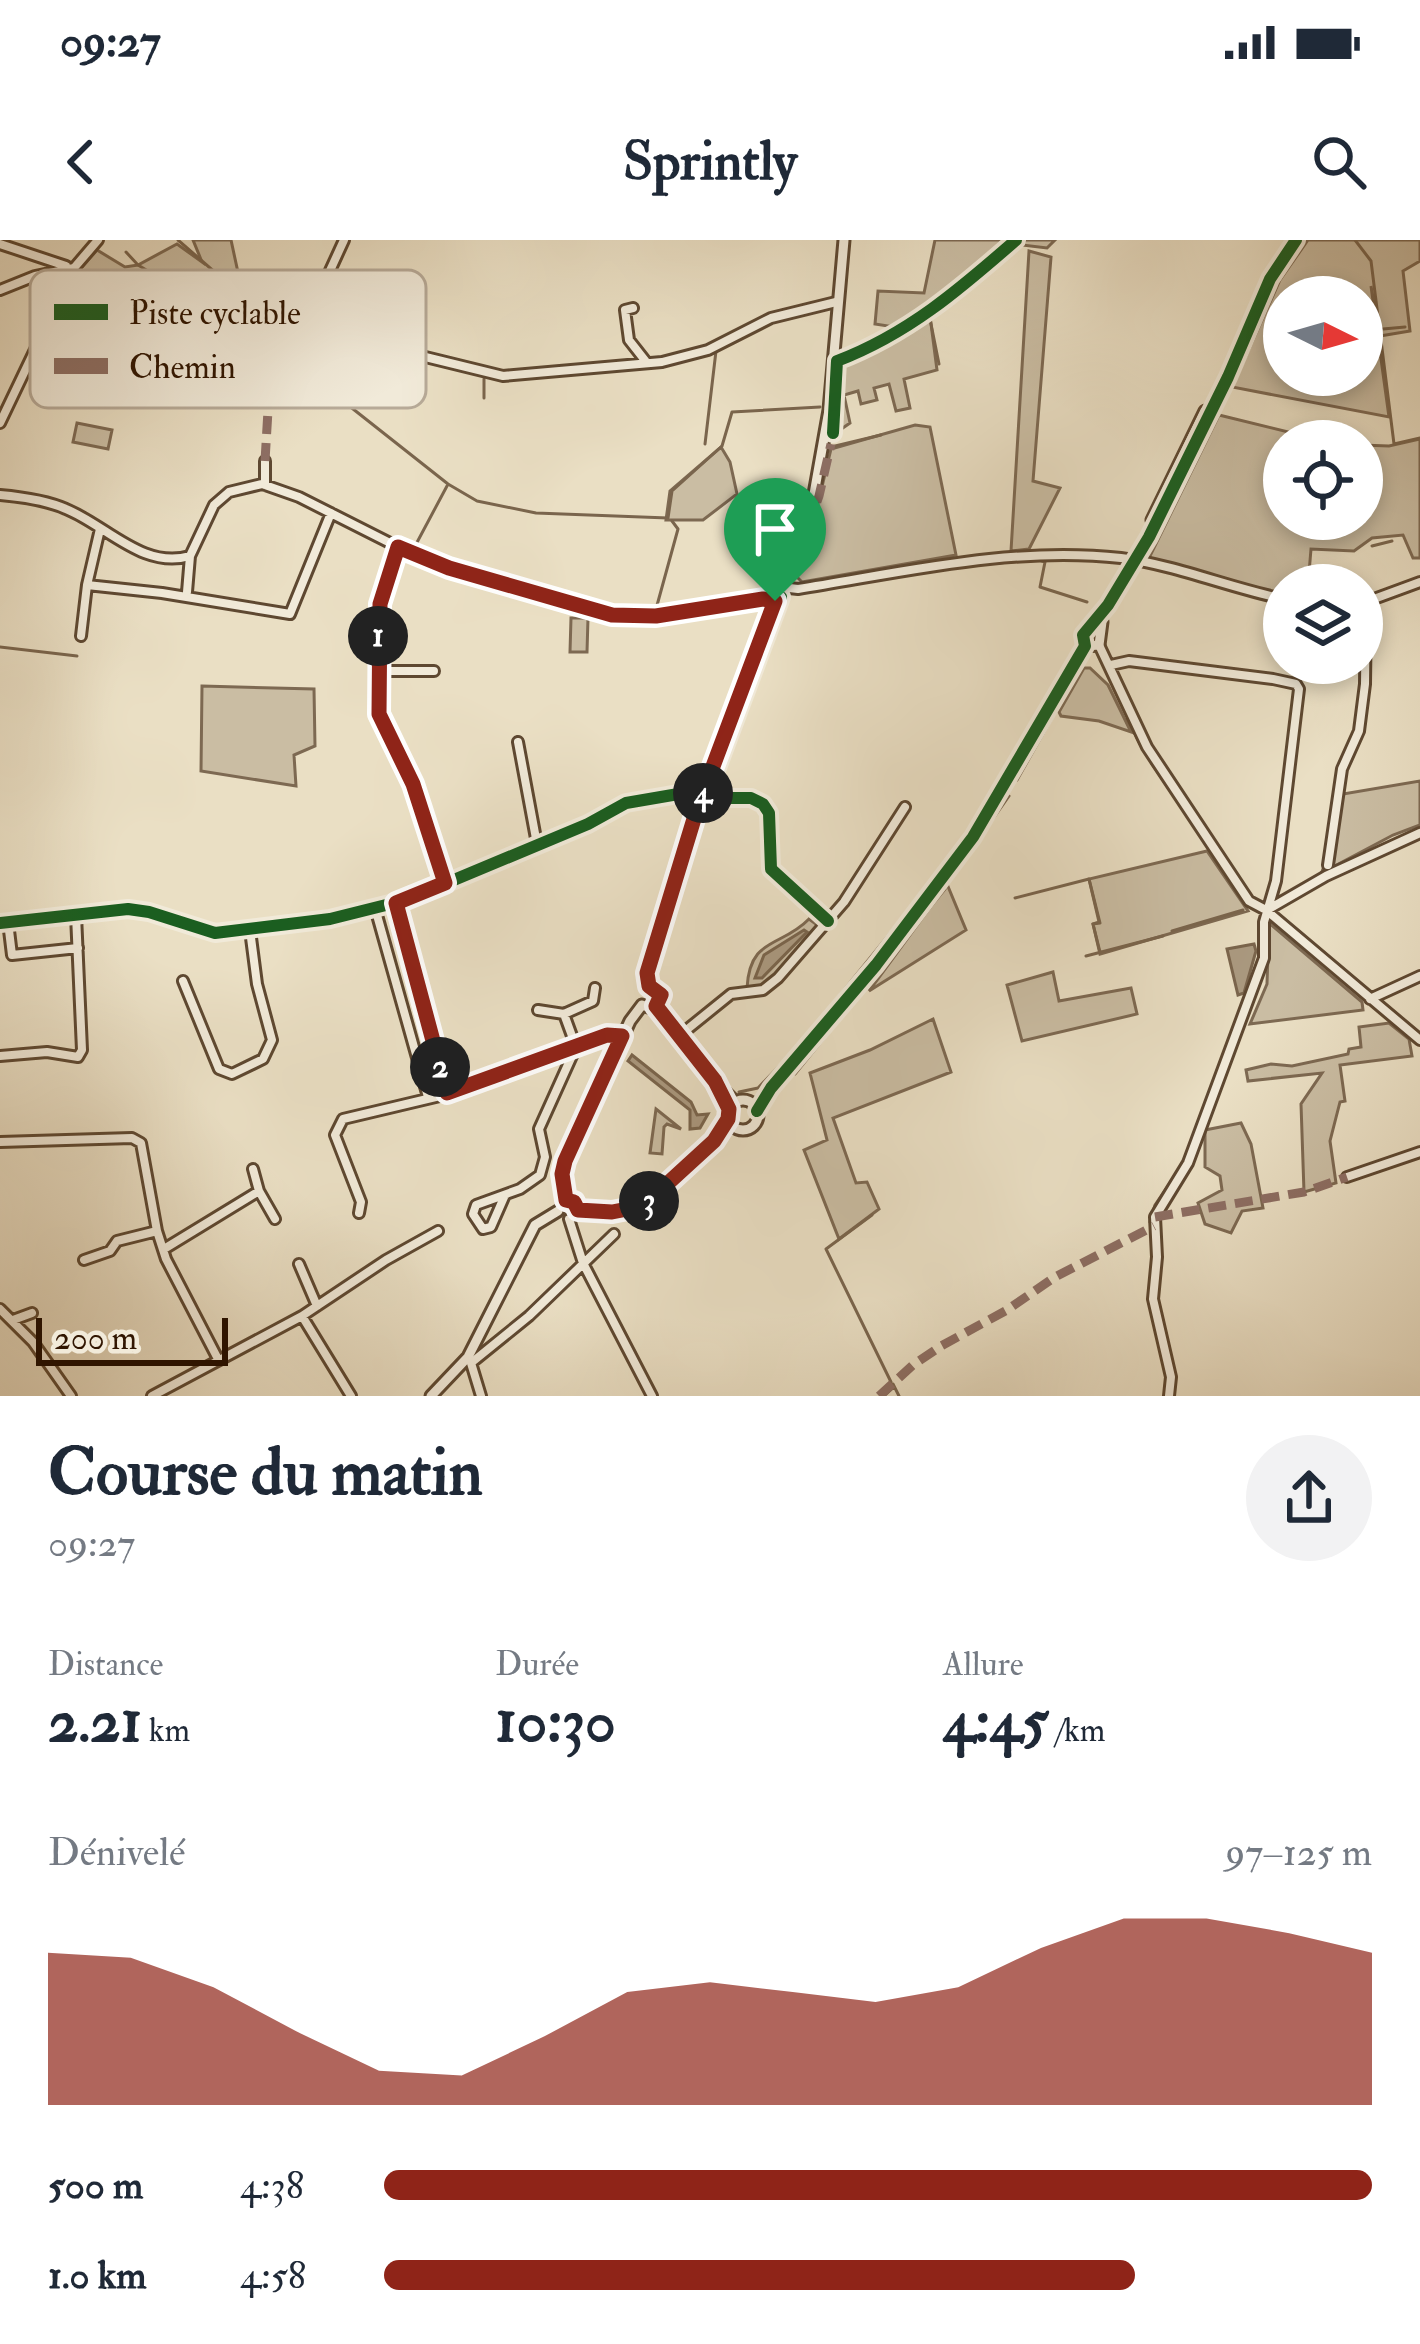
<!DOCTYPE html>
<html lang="fr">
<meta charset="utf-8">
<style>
body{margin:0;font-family:"IM FELL Double Pica",serif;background:#f2f2f3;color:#1f2937;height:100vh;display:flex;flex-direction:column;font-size:45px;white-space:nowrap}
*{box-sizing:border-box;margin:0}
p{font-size:39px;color:#747a83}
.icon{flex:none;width:66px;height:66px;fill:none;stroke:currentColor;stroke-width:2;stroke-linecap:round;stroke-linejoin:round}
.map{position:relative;height:1156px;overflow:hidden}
.details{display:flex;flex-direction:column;background:#fff;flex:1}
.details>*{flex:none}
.needle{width:78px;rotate:95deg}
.controls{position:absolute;left:1263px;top:36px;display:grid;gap:24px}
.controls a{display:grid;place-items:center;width:120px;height:120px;border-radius:50%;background:#fff;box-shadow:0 6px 18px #0003;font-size:60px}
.scale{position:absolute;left:36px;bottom:30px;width:192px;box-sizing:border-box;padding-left:12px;border:6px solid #301500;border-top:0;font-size:33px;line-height:42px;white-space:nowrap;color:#301500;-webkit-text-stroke:9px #f1ead9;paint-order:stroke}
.pin{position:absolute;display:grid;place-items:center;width:102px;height:102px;color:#fff;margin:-123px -51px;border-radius:50% 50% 50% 0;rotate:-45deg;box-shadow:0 0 12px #0007}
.pin .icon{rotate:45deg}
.km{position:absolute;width:60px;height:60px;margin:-30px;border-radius:50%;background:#222;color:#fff;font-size:33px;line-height:60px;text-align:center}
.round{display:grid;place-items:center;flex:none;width:126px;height:126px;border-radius:63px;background:#f2f2f3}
.head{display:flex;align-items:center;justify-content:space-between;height:204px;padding:0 48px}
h1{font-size:66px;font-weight:800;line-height:90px}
.stats{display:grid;grid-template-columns:repeat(3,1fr);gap:18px;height:204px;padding:12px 48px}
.stats div{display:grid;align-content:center}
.stats b{font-size:60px;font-weight:800}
.stats small{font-size:33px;font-weight:400}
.stats p{font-size:33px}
.chart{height:336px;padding:24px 48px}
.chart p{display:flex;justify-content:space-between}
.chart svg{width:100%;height:216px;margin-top:12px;fill:#8f2418;opacity:.7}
ul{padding:0 48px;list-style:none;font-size:39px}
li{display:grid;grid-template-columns:192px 144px 1fr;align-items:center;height:90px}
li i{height:30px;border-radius:15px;background:#8f2418}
.status{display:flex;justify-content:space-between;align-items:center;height:84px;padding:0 60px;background:#fff;direction:ltr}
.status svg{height:33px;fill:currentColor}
header{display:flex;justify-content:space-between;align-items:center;height:156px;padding:0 48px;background:#fff;font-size:54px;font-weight:800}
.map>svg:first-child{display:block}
</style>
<div class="status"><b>09:27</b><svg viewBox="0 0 49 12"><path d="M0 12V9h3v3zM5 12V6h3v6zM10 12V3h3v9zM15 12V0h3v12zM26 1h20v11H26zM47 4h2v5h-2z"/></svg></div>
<header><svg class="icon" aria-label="back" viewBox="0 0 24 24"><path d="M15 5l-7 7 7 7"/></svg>Sprintly<svg class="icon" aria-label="search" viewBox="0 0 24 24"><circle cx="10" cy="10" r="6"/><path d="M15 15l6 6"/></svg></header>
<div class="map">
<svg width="1420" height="1156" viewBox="0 0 1420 1156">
<rect width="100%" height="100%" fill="#eadfc4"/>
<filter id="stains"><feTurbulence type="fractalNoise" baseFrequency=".00167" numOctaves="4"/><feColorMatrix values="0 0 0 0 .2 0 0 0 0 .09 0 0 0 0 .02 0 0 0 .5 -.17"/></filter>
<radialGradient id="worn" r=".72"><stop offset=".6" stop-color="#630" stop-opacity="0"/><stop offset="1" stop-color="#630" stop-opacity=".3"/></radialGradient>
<path fill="#cabda3" stroke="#7d6952" stroke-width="3" fill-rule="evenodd" d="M193,0H231L242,51L234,55L268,103L259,109L261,130L232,129C220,114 221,88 213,68L183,79L184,88L214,112L223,143L206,147C170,76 156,61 75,48V35L97,10L125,27L138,25L177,4L202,22Z
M935,0H1055L1047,8L1014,4L930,76L937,130L904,139L910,168L896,171L889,144L874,148L877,160L861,164L858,151L844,155L850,183L834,194L838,124L899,95L895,87L875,84L878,51L924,53Z
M1308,0H1420V21L1403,31L1410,91L1380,96L1371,46L1389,177L1232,147L1280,40ZM1362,57V135H1284V57Z
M1029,11L1051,17L1033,241L1060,248L1029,309L1011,311Z
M1219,175L1325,201H1284V279H1362V205L1389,206L1420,199V318H1413L1403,295L1372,298L1354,311L1311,309L1308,345H1284V355L1148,320Z
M77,183L112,190L108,209L73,202Z
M915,185L930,187L956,315L802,342L794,334L816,272L831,209Z
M721,207L730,222L737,254L703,280H666L670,251Z
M571,378H588L587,412H570Z
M1084,428H1090L1108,445L1131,492L1099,481L1061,476L1059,472Z
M202,446L314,449L315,506L294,515L296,546L201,531Z
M1420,541V585L1393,595L1329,629L1337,555Z
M1207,611L1248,671L1100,714L1093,684L1099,682L1089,639Z
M947,644L966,690L869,751Z
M809,679L820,687C801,708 776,749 747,748C750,696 781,708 809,679Z
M1269,683L1362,762L1363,770L1250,784L1267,744Z
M1053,732L1059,761L1131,748L1137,774L1022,801L1007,745Z
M933,779L951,832L833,878L856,943L867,942L879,969L839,999L804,910L827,900L810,833L870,810Z
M1389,783L1409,799L1412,816L1340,825L1345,861L1340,862L1330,901L1336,943L1304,952L1301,864L1322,833L1248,841L1246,830L1271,824L1292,826L1348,814L1349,809L1361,807L1359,787Z
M656,869L681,889L667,884L664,887L662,914L650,913Z
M1241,883L1251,904L1263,968L1242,971L1231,993L1205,984L1198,963L1222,950L1220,936L1205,927V890Z"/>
<path fill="#ab9a81" stroke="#7a654d" stroke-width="3" d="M804,690L807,692L762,738H755L764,715Z
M1254,704L1256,711L1244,753L1238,755L1227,709Z
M632,815L691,862L697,875L708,874L700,888L690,889V870L628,821Z"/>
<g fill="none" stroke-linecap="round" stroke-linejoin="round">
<path stroke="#7a654d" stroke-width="3" d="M178,0L225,41L264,96
M1355,0L1371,21L1394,204L1420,198
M126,12L138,25L191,57
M1291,18L1304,0
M1263,71L1285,27
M930,79L939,124
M1245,81L1274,20
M1383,89L1405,87
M394,101L419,111
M849,111L932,68L1010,0
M286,116L448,244L477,261L536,273L668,278L672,251L722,206L732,172L820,167
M841,127L930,77L1013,7
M1231,143L1259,80
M484,158V139
M266,160L274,113
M1206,197L1214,180
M705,204L716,111
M831,207L881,195
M1164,281L1202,204
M1154,299L1161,287
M1372,306L1392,301
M414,308L447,246
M984,324L1039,320L1045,322L1040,347L1087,362
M656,369L678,289L672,281
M702,374L749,365
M616,377L636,379
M679,377L686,376
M0,407L77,416
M1066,452L1081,426
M1127,479L1135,494
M1363,484L1367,458
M1136,496L1140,504
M1025,499L1070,416
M1152,524L1176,559
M1017,540L1062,460
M962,623L1009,556
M1321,634L1325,624
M930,644L980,576
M1015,658L1089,639L1100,683L1093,684L1100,712
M1172,691L1243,670
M1086,716L1163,696
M1265,725L1269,696
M792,814L926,649
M795,834L945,649
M739,852L758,848L784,821
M1212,868L1259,743
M1198,908L1208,880
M1182,926L1192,902
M622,965L646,956
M872,975L826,1009L891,1142
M600,978L627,977
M1150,982L1155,965L1176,934
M1164,1092L1173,1130
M893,1144L899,1156
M884,1156L894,1147
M1165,1156L1166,1131"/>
<defs>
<path id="minor" d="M0,4L66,26
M0,50L35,36L74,28
M315,57L405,112L503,136L662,122L708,110L771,78L836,62
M633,68L625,70L629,100L647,123
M280,114L323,46L344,0
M0,183L74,28L98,0
M265,221V245
M0,255C22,257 46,260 66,269C106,285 143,330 190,316L214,265L229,252L262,244L299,257L398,307L449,328L603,373L656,376L763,359L775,361
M398,307L380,365L377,462L382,484L413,544L445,643
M87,345L162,353L290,374L331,273
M781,347L798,349C905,332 1012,306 1121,318C1176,325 1230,348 1284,359
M187,352L190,316
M1363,363L1420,342
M81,396L87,345L100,289
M1099,405L1147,507L1249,661L1266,670L1420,800
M1111,425L1129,421L1273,439L1296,444L1299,449L1276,641L1264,682V718L1188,923L1155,977L1157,1017L1153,1059L1171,1137L1169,1156
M377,431H434
M518,502L537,604
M1328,625L1342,529L1359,491L1365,444L1366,363
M396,663L447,853
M375,668L428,857
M1267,670L1326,636L1420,593
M8,682L12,715L78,708
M0,683L128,669L149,672L215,693L330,679L406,660L588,584L626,563L690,552L721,558H751L763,564L769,573L771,629L828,681
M183,741L219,829L232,834L263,819L272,800L257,744L250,690
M1370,759L1420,736
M656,766L715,841L736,862
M564,774L593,761L595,748
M679,796L731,754L763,750L778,738L844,662L905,567
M0,816L47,812L78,817L82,810L76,675
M719,847L729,869
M0,902L132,898L141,903L157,991L166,1019L218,1119
M253,929L259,951
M1347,937L1420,912
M505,955L491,987L483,989L473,974L476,965L520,949L540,935L545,917L539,889L576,807L564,774L538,770
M359,973L361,962L335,895L343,879L461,851L607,795L622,796
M569,979L583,1023L652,1156
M164,1009L259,951L275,979
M84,1020L110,1011L117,1001L157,991
M299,1024L317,1066
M0,1069L33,1102L71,1156
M302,1076L351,1156
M13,1080L32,1073
M152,1156L302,1076L386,1020L438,991
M481,1156L471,1123L529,1076L614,994"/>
<path id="tertiary" d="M1152,280L1205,171
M1085,406L1099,405L1102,382
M649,746V720L697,570L814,254L829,170L844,0
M642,765L651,768L660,761L658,749L649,746
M728 875a15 15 0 1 1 30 0a15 15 0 1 1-30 0Z
M757,871L771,848L876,725L973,597L1085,406L1083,395L1108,365L1149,297L1228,137L1270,39L1296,0
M566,960L561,935L565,921L630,781L642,765
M578,970C597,972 619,975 637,968C658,961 717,899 728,879
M431,1156L468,1117L535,985L558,971"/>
</defs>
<use href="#minor" stroke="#5e4831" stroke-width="14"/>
<use href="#tertiary" stroke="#5e4831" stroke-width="15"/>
<use href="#minor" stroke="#f1ead9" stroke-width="8"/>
<use href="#tertiary" stroke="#f1ead9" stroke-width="9"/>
<path stroke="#8d6e63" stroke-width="9" stroke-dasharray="18 9" stroke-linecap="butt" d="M265,221L270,137L280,114
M789,338L819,256L831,204
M1155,977L1304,952L1347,937
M879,1156L913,1125L941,1106L1007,1070L1055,1037L1154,986"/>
<defs>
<path id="cycleway" d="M833,193L837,121C908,94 960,49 1016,0
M715,533L781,357
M0,683L128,669L149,672L215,693L330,679L406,660L588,584L626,563L690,552L721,558H751L763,564L769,573L771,629L828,681
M757,871L771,848L876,725L973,597L1085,406L1083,395L1108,365L1149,297L1228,137L1270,39L1296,0"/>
</defs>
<use href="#cycleway" stroke="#f1ead9" stroke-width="20"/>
<use href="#cycleway" stroke="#1b5e20" stroke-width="12"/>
</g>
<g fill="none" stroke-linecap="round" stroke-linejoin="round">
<defs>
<path id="route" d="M398,307L449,328L612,375L656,376L763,359L775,361L697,569L647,733L649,746L661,755L656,766L715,841L729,869L728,879L714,901L643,966L612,972L578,970L574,962L566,960L562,934L565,921L622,796L607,795L447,853L396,663L445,643L413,544L379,474L380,364Z"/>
</defs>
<use href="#route" stroke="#fff" stroke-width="24"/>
<use href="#route" stroke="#8f2418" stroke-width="15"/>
</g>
<rect x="30" y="30" width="396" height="138" rx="18" fill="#f1ead9" stroke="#b7aa98" stroke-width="3"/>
<rect x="54" y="64" width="54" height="16" fill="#1b5e20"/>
<rect x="54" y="118" width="54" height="16" fill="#8d6e63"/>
<g font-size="33" fill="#301500">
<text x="129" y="84">Piste cyclable</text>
<text x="129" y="138">Chemin</text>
</g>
<rect width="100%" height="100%" filter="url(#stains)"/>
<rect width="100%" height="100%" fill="url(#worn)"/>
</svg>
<div class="controls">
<a><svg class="needle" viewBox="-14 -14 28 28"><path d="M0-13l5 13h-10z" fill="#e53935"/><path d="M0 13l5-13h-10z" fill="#747a83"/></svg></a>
<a><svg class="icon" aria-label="locate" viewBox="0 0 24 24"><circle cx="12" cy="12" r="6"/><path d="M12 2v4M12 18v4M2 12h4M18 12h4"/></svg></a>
<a><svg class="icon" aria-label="layers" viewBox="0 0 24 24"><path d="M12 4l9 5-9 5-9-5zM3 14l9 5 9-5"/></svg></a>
</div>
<div class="scale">200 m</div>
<div class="pin" style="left:775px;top:361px;background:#1e9e55"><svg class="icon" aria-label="arrive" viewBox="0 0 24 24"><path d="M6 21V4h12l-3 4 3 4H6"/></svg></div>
<b class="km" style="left:378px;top:396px">1</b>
<b class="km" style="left:440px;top:827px">2</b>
<b class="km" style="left:649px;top:961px">3</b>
<b class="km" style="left:703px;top:553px">4</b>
</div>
<section class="details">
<div class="head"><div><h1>Course du matin</h1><p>09:27</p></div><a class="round"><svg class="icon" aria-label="share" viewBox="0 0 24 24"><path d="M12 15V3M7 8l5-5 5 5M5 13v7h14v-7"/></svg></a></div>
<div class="stats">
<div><p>Distance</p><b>2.21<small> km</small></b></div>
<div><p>Durée</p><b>10:30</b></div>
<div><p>Allure</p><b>4:45<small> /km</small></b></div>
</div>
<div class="chart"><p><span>Dénivelé</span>97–125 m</p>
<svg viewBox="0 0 160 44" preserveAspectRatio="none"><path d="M0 44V13L10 14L20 20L30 29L40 37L50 38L60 30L70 21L80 19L90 21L100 23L110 20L120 12L130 6L140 6L150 9L160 13V44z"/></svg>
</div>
<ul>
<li><b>500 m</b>4:38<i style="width:100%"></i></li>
<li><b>1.0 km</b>4:58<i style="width:76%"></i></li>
</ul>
</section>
